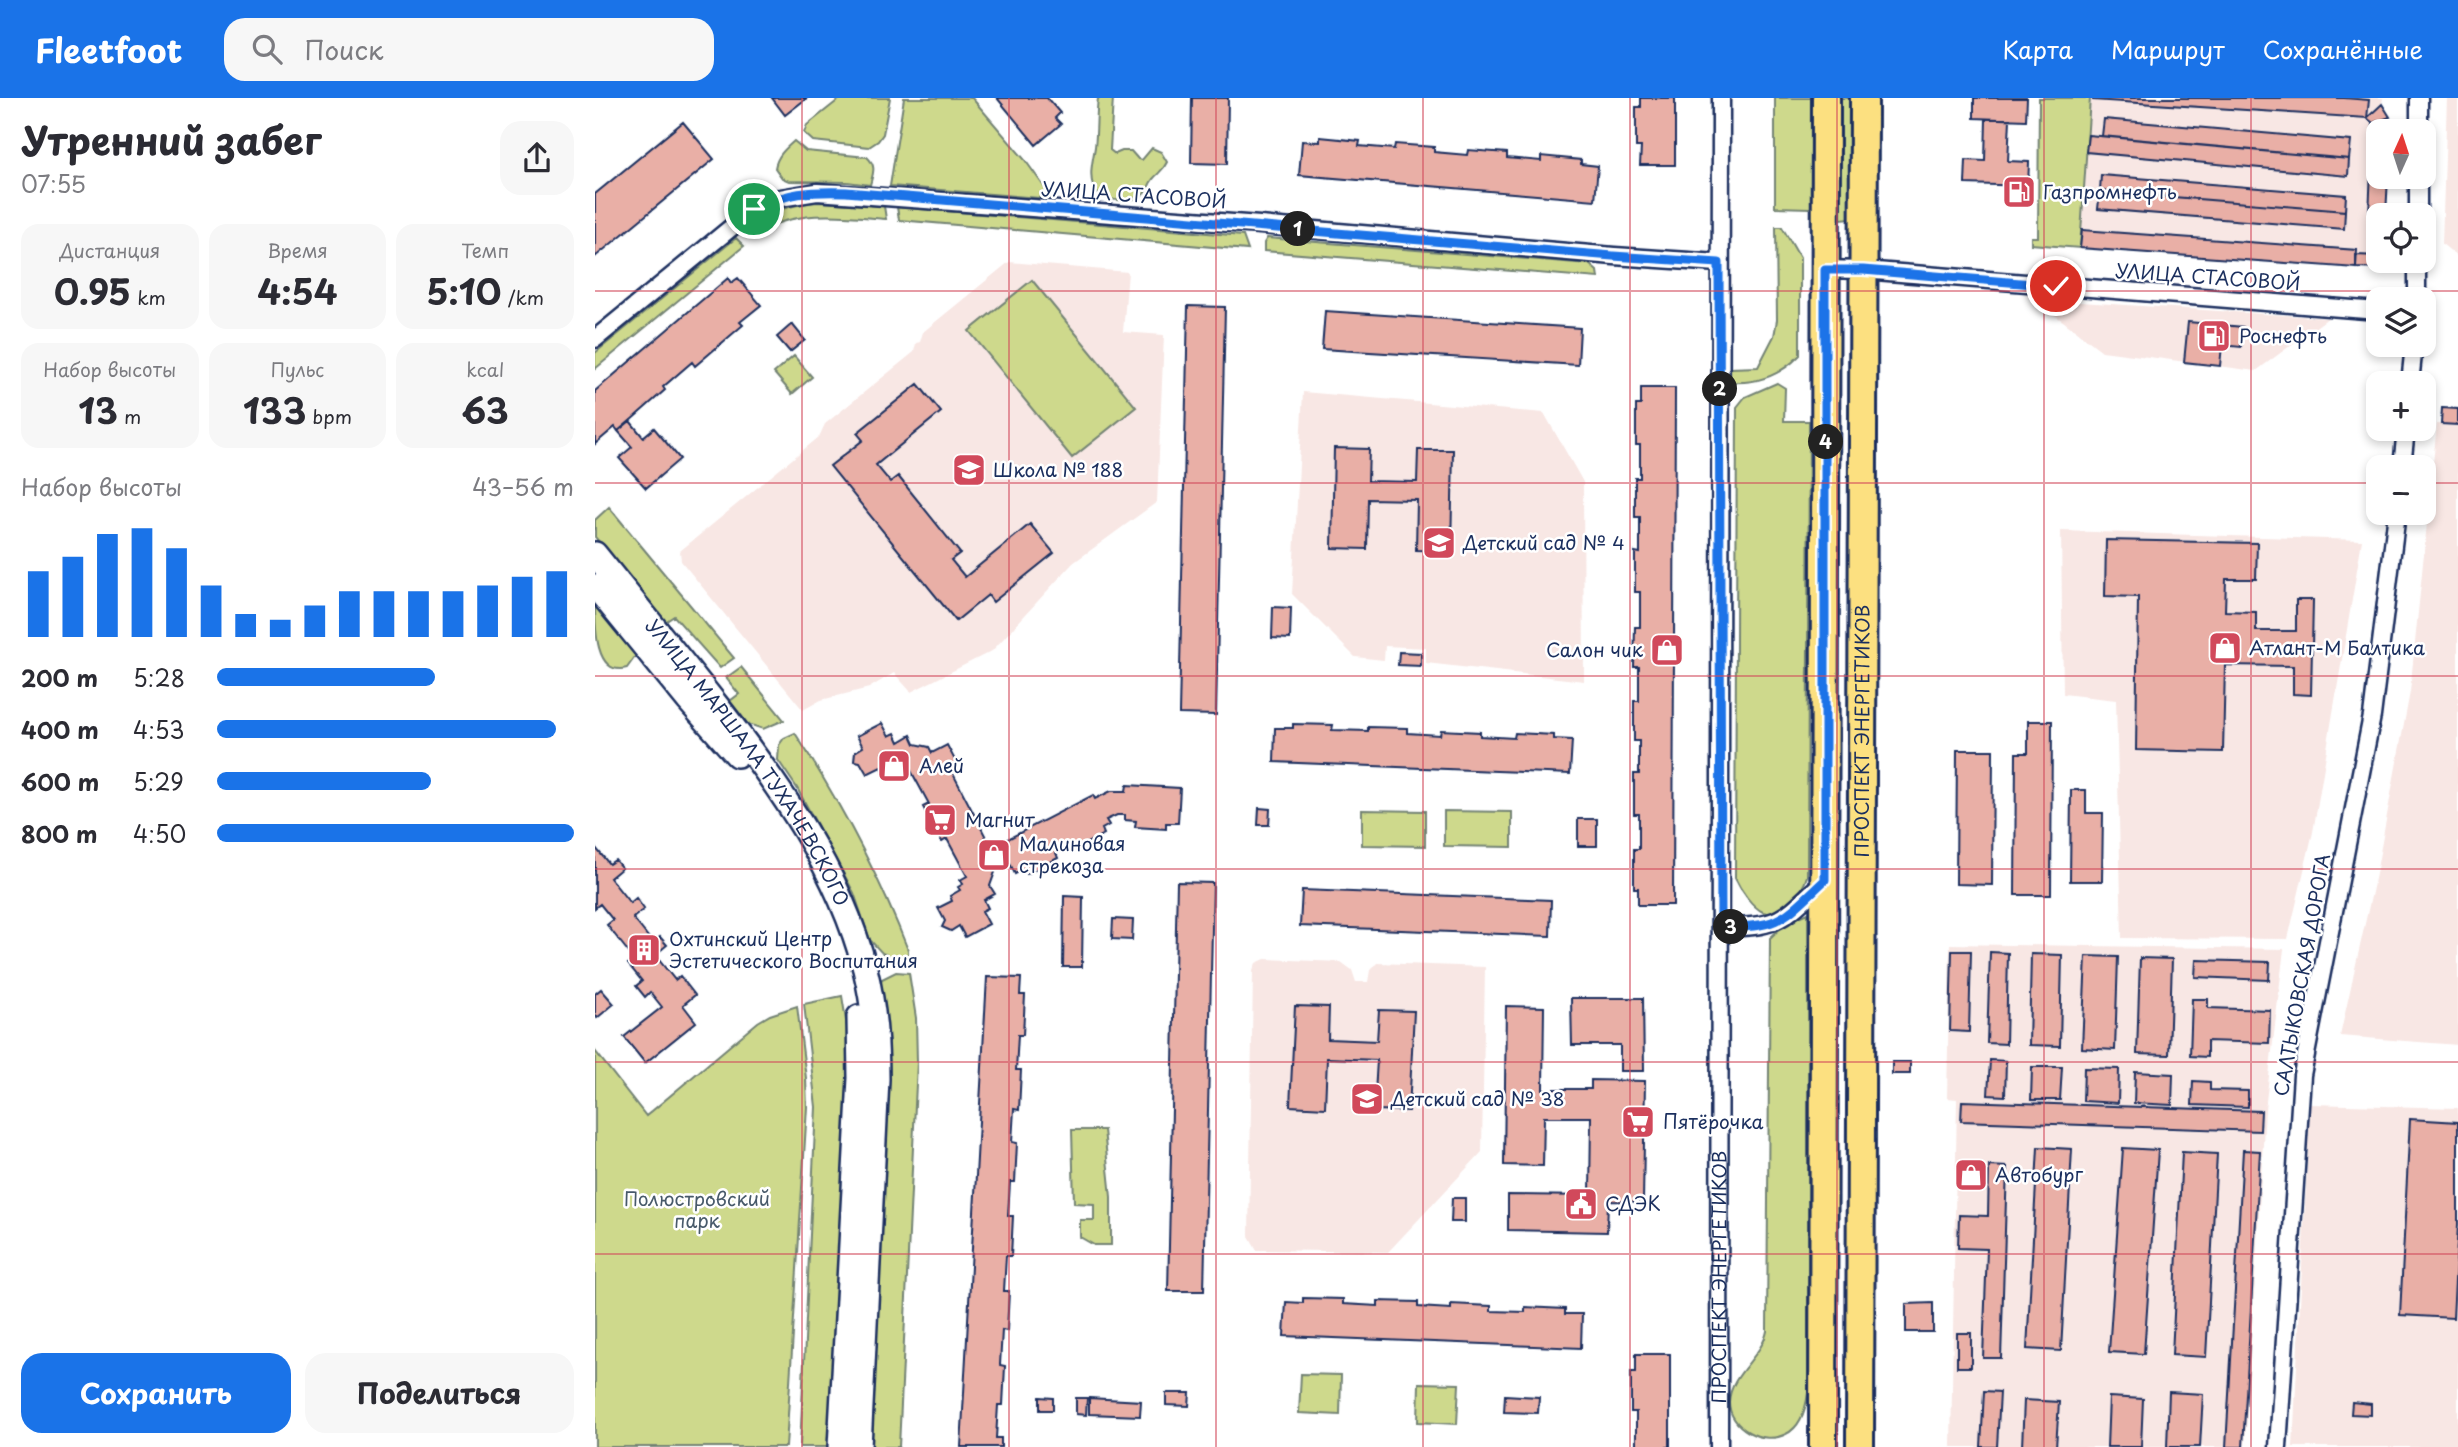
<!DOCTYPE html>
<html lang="ru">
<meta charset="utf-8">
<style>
body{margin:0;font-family:"Playpen Sans",sans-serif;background:#f7f7f7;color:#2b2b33;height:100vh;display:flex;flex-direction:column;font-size:26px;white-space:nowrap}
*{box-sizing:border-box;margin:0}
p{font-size:23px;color:#7c7c81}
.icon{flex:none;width:38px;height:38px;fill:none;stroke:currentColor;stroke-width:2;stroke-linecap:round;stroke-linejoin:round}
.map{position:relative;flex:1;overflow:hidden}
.drawer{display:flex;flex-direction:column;background:#fff;width:595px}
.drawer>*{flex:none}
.needle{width:46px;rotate:3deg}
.fabs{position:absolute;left:1771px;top:21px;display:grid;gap:14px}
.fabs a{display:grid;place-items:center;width:70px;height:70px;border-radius:14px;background:#fff;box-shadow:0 4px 10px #0003;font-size:35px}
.pin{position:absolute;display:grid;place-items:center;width:60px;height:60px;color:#fff;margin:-30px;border:4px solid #fff;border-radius:50%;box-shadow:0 2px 7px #0007}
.km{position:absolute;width:35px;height:35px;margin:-18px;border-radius:50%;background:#222;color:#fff;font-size:19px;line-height:35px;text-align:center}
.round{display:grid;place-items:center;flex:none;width:74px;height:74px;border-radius:21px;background:#f7f7f7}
.overview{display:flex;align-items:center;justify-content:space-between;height:119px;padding:0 21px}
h1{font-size:38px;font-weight:700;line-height:52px}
.figures{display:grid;grid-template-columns:repeat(3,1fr);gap:10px;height:119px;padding:7px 21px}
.figures div{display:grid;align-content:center;border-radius:18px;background:#f7f7f7;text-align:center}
.figures b{font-size:35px;font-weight:700}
.figures small{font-size:19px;font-weight:400}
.figures p{font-size:19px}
.chart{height:196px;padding:14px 21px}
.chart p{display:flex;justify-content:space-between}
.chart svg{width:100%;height:126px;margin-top:7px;stroke:#1a73e8;stroke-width:6}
.primary-button{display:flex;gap:14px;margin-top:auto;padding:14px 21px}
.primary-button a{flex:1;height:80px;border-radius:21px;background:#1a73e8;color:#fff;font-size:28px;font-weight:700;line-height:80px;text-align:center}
.primary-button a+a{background:#f7f7f7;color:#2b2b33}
ul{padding:0 21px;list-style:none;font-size:23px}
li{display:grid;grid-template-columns:112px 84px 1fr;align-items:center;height:52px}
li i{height:18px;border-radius:9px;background:#1a73e8}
header{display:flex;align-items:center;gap:42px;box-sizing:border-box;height:98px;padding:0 35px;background:#1a73e8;color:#fff}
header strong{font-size:33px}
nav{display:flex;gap:38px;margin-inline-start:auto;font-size:24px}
.search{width:490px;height:63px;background:#f7f7f7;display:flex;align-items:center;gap:18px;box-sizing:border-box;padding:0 24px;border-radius:21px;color:#7c7c81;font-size:26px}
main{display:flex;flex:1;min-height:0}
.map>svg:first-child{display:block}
</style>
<header>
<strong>Fleetfoot</strong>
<div class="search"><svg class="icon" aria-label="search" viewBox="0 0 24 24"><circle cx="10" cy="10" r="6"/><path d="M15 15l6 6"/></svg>Поиск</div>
<nav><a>Карта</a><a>Маршрут</a><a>Сохранённые</a></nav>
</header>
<main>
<section class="drawer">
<div class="overview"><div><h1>Утренний забег</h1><p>07:55</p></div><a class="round"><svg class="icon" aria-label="share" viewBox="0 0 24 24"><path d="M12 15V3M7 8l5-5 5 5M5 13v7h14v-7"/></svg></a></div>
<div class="figures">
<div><p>Дистанция</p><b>0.95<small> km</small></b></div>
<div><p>Время</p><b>4:54</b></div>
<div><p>Темп</p><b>5:10<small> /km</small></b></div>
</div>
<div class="figures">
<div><p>Набор высоты</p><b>13<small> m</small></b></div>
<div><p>Пульс</p><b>133<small> bpm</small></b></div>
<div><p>kcal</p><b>63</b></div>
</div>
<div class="chart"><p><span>Набор высоты</span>43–56 m</p>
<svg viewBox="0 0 160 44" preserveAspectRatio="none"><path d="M5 44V21M15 44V16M25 44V8M35 44V6M45 44V13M55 44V26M65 44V36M75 44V38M85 44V33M95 44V28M105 44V28M115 44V28M125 44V28M135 44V26M145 44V23M155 44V21"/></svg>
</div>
<ul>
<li><b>200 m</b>5:28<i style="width:61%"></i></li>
<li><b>400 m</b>4:53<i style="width:95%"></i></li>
<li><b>600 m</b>5:29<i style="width:60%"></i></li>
<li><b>800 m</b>4:50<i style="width:100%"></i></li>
</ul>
<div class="primary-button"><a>Сохранить</a><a>Поделиться</a></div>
</section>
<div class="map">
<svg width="1863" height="1349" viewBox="0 0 1863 1349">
<rect width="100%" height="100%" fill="#fff"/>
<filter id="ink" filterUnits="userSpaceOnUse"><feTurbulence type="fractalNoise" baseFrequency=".0143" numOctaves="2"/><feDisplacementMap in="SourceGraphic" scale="14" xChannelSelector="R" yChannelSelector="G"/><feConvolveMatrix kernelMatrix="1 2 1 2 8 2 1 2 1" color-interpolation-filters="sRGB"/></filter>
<g filter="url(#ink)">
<path fill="#f8e7e4" d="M1495,0H1788L1787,6L1795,19V33H1783V79H1793L1791,117H1783L1785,171L1485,150Z
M1852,0H1863V159L1847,146Z
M414,164L533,174L528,234L569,237L562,404L478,465L397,553L316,594L299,575L274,590L226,602L208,612L86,463L85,453L224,339L230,326L319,254L321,245L325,244L328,234Z
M1439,201L1733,220L1661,273L1507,253Z
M708,294L949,315L988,384L989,583L831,565V550L790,548L789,562L760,559L697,496Z
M1842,326L1863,327V947L1745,938L1781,776L1815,594Z
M1466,433L1767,442L1718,734L1693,841L1527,840L1521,602L1468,596Z
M1355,846L1689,851L1670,1012L1650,1349H1356L1362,1001L1352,1000Z
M670,861L746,864L757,872L761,884H773L775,872L782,865L890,869L887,1054L793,1154L662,1152L654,1138L658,873L661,865Z
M1715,1006L1863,1010V1349H1698Z"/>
<path fill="#ced98c" stroke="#748475" stroke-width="2" d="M246,0H295L288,36L283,43L274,49L218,43L209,35L212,27Z
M309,0H377L430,62L458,101L295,88Z
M503,0H518L515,52L520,56L527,53H536L543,61L547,62L557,50L566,54L572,64C568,73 564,74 558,81C553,87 554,93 546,98C533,105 502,104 498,88C494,75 498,62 500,49C502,33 501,16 503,0Z
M1180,0H1216V110L1180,109Z
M1246,0H1257L1256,120L1246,121Z
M1444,0H1495L1485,150L1436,146V139H1443Z
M199,43L211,53L272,59C282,68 278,75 275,87L252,84L194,83L187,80L180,70C182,58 190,51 199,43Z
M222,104L289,108L291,121C246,117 202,111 162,135L155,128C177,112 196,107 222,104Z
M302,109L648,138L653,152L304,122Z
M1181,129H1187L1205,160V257C1186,277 1163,286 1135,284V270L1163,269L1179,238L1182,222Z
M141,140L149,148L0,271V255Z
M672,140L994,166L1002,173L1003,180L669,153V145Z
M437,182L541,309L477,360L374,233Z
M199,258L217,279L197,296L179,275Z
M1182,285L1190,290L1189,323H1214L1212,778C1208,793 1187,822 1168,814C1157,809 1145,791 1140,780L1142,309L1150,299Z
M14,409L139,560L125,570L79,518L70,524L0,439V422Z
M0,503L42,556L32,570C0,579 0,529 0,503Z
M146,569L189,622L168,631L153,626L135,603L144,596L131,580Z
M200,635C245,704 283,775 313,852V859H297L287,855L275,842L259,795L202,690L183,662L184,647L189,640Z
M767,712L830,713V748L767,747Z
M849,713L917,714V749L849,748Z
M1213,815V1295C1211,1310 1206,1329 1191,1336C1168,1348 1134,1330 1134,1304C1135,1276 1167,1259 1172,1233L1175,840L1191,825Z
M301,874L314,875L321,920L322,964L304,1349H274L293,981V945L284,889L287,881Z
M247,898L255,948L234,1349H205L221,1009L209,906Z
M202,908L211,980L212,1009L191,1349H0V953L51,1018L163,924L175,917Z
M477,1032H509L516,1099V1147H499L485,1139V1122H499V1106L479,1105Z
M706,1276L746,1277L745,1317L704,1315Z
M824,1285L864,1286L862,1326L823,1324Z"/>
<path fill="#e9afa6" stroke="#1b2f5e" stroke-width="2" d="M177,0H212L190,17Z
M402,0H452L465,15L460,20L466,26L441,47Z
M597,0H633L632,66L596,65Z
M1046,0H1080V67H1045L1046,49H1041V9H1046Z
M1379,0H1432L1431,22L1379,20Z
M1498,0H1749L1774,2L1772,20L1498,2Z
M1787,6L1795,19L1778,25L1772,20Z
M1391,21H1415L1413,63L1434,64L1433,88L1370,86L1371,62L1390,63Z
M1509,21L1756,43L1754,61L1507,38Z
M88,24L119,61L0,159V96Z
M1778,25L1795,26V33H1783V79H1793L1791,117H1783V141L1773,140Z
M1493,37L1754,61L1753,78L1491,54Z
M725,39L765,43L764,48L799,51L800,46L839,49V54L872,57L873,52L912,55V60L946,63V58L986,62V66L1003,68L1000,102L704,77L707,43L725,44Z
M1506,77L1751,97L1750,113L1505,93Z
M1505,93L1750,113L1749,131L1503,111Z
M1487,132L1762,152L1761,170L1485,150Z
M1761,157L1783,158L1785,171L1761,170Z
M133,180L136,185L143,180L166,207L145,224L148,227L100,268L97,264L68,289L70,292L35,323L23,333L20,329L0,346V293Z
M593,208L630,209L621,617L584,616Z
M730,213L985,230L983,267L727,251Z
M1593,224L1648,229L1646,249L1627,247L1625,268L1589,264Z
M197,226L210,242L195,254L182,239Z
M323,286L346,314L281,367L295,384L303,378L365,455L356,462L370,479L435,426L459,455L398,504L393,497L361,523L235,368L268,342L262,335Z
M1046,290H1080L1078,807H1043V790H1039V751H1044V716H1039V676H1044V643H1039V603H1044V569H1039L1040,529H1045V494H1040V454L1045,455V419H1040V380H1045V347H1041V307H1046Z
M1847,310L1863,311V327L1846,326Z
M35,323L48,339L59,330L85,361L51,390L24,360L37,349L23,333Z
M739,350L774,351L773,383L822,384L823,352H858L856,453L821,452L822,402L773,401L772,451L737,450Z
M1511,442L1662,445L1661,481H1631L1630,513L1661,514V533H1701V502H1718L1716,597L1698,596V568L1630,567L1628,654L1541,652L1543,499L1510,498Z
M678,509L696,510L695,541L677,540Z
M804,554L826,555V568L803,567Z
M1433,623H1457L1456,797H1420L1421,655H1433Z
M287,625L294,638L300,635L304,644L316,637L320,646L334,649L337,655L352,647L362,666L355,670L396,749L405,745L412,761L398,769L400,774L395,788L400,796L389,802L393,810L387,813L394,826L370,839L364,828L356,833L347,829L350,823L343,810L357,803L355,798L365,792L363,789L368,786L365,782L372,778L352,741L347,744L328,709L334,706L315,671L308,675L305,670L301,672L299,668L289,674L286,669L272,676L265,664L259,663L260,654L268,649L262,638Z
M698,626L738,627L737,632L773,633V629L812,630V635L845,637L846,632L885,634V638L919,640L920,635L959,637V641L977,642L975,676L679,664L680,630H698Z
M1362,652H1398L1397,787L1361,786Z
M532,687L585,690L583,725H571V731L540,729L541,723L530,722V717H522L511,722L514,727L507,731L509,736L479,752L477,747L461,755L463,760L432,776L429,771L420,776L405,745L498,697L500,701L516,693H531Z
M1476,692H1491V715H1508L1507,783H1475Z
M664,710L675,711L674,727H663Z
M983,721H1002V748H983Z
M0,749L14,766L20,762L27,770L15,780L35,805L41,800L49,811L38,820L58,845L65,839L72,847L60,857L80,882L85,878L100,897L88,907L101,924L50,965L29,939L67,909L55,894L50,899L41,888L47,883L33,866L39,861L12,827L18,822L5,806L0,810Z
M582,784L618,785L609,1193H573Z
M707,792L956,802L955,838L705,828Z
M469,798L488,799L487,869H468Z
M518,821L538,822L537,842L517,841Z
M1357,853H1376L1374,934L1355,933Z
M1395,854L1413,855L1411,946L1392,945Z
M1436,856L1467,857L1465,948L1434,947Z
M1491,858L1523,859L1520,952L1487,950Z
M1545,860L1577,861L1574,957L1542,956Z
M1601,862L1675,864L1674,882L1600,879Z
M392,879L426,880L425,897H430L428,937H423L421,972H426L424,1012L419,1011L417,1044L422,1045L420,1084H415L413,1118H418L416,1158H411L409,1193H414L412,1233L407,1232L405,1267L410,1268L408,1307H403L401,1340H406V1349H366Z
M6,891L19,906L2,920L0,917V896Z
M976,900H1048L1049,973H1025V947H977Z
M1597,901H1613V910L1675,912L1674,945L1612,943V959L1595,958Z
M700,908L734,909L733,941L782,943L784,912L819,913L814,1013L779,1012L782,962L732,960L730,1010L695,1008Z
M911,908L949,909L948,991H996V982L1050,983L1048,1104L1013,1103L1012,1134L913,1132V1097L995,1098L996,1019H949L948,1068L909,1067Z
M1395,962L1411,963L1410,998L1393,997Z
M1297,964H1315V976H1297Z
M1437,969H1467L1465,1002H1436Z
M1489,970L1524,971L1523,1005L1488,1003Z
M1540,974L1578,976L1577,1007L1539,1005Z
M1598,983L1615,984V992L1653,993V1009L1597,1007Z
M1367,1003L1666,1013L1665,1033L1366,1023Z
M1815,1021L1863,1024V1126L1858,1220L1805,1217Z
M1443,1049L1477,1051L1466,1253L1432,1251Z
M1528,1050L1563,1052L1549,1256L1514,1254Z
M1648,1052L1665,1053L1648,1349H1631Z
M1587,1054L1622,1056L1611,1259L1577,1257Z
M1394,1068L1412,1069L1406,1260H1388L1392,1151L1363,1150L1364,1117L1393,1118Z
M857,1100H870V1124H856Z
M708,1200L748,1201V1206L783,1208V1203L823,1204V1209L856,1211V1206L896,1208V1213L930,1214V1209L970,1211V1216H987L986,1250L689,1238L691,1204L708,1205Z
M1338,1205V1234H1311V1206Z
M1362,1235H1376V1269H1362Z
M1041,1256H1075V1349H1036L1041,1348V1314H1036V1274H1041Z
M1389,1293L1405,1294L1402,1349H1386Z
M1574,1294L1608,1296L1605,1349H1572Z
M571,1295H595L594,1308L571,1307Z
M910,1297L944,1299L943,1315L909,1314Z
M445,1299L458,1300V1312H445Z
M1514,1299L1548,1301L1546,1349H1512Z
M481,1300H492L491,1317L481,1316Z
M494,1300L546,1303L545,1318L494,1316Z
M1429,1302L1464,1304L1461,1349H1427Z
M1757,1304L1776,1306V1317L1756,1316Z"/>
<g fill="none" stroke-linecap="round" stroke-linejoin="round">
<defs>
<g id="street">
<path d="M1824,33V0"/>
<path d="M1823,117V79"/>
<path d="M1230,171L1268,172L1783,213"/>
<path d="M1822,201V163"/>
<path d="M0,241L159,111L179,101L222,94L665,127L1019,158L1124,165"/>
<path d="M1815,285L1819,247"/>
<path d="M1807,369L1811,331"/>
<path d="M1126,829C1186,830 1188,821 1230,782"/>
<path id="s1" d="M1124,1349L1126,0"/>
<path d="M1683,1349L1707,977L1777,618L1802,415"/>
</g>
<g id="secondary">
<path id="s2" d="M0,456C41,507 83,558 123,609C185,689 244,771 270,871C279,907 282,944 282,981L264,1349"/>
<path d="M0,488L93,602L142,657"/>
<path d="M245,1349L265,980L264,919"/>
</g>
<g id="primary">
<path d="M1228,1349L1231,0"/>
<path id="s3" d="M1265,1349L1269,0"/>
</g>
</defs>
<use href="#street" stroke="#1b2f5e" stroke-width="21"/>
<use href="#secondary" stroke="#1b2f5e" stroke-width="28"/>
<use href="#primary" stroke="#1b2f5e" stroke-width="32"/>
<use href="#street" stroke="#fff" stroke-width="16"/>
<use href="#secondary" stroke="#fff" stroke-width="23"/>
<use href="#primary" stroke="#fce080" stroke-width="26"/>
</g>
</g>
<g fill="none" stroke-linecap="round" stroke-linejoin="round" filter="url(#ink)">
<defs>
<path id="route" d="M159,111C191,94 216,93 251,94L1018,158L1124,165L1126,829C1186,830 1188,821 1230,782V172H1268L1461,188"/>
</defs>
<use href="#route" stroke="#fff" stroke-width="14"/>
<use href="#route" stroke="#1a73e8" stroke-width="9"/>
</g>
<path fill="none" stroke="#d1495b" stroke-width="2" stroke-opacity="0.55" d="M207,0V1349M414,0V1349M621,0V1349M828,0V1349M1035,0V1349M1242,0V1349M1449,0V1349M1656,0V1349M0,193H1863M0,385H1783M1829,385H1863M0,578H1863M0,771H1863M0,964H1863M0,1156H1863"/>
<defs>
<symbol id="fuel-square" viewBox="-11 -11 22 22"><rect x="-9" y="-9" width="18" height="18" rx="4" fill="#d1495b" stroke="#fff"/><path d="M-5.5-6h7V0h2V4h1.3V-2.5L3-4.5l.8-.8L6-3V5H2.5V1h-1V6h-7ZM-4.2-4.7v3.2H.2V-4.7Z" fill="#fff"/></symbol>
<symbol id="school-square" viewBox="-11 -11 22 22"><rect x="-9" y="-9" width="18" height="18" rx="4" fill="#d1495b" stroke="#fff"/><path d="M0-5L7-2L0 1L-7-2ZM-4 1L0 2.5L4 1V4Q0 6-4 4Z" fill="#fff"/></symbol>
<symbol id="shop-square" viewBox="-11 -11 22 22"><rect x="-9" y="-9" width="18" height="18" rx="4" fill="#d1495b" stroke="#fff"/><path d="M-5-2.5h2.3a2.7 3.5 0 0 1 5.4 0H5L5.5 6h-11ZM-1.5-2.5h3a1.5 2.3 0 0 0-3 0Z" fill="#fff"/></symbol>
<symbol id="supermarket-square" viewBox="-11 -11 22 22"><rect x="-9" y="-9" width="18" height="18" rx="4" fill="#d1495b" stroke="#fff"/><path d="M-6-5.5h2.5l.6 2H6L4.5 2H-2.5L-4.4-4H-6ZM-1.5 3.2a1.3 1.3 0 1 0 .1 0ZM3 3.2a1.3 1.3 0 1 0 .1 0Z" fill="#fff"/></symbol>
<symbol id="building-square" viewBox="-11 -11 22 22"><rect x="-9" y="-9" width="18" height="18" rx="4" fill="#d1495b" stroke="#fff"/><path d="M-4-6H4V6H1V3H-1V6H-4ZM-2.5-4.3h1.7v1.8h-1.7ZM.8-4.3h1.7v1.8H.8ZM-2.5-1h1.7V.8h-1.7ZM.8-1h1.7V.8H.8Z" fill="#fff"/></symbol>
<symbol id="civic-square" viewBox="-11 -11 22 22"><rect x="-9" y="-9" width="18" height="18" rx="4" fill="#d1495b" stroke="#fff"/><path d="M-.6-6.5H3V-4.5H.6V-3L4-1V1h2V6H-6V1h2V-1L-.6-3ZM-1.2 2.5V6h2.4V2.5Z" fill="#fff"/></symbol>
</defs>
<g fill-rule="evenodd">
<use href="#fuel-square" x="1405" y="75" width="38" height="38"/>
<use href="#fuel-square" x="1600" y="219" width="38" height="38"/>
<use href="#school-square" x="355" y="353" width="38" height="38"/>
<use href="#school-square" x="825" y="426" width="38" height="38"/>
<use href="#shop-square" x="1611" y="531" width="38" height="38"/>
<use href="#shop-square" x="1053" y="533" width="38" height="38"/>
<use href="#shop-square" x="280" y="649" width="38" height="38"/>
<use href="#supermarket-square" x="326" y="703" width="38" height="38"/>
<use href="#shop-square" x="380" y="738" width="38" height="38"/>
<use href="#building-square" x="30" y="833" width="38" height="38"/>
<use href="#school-square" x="753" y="982" width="38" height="38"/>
<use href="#supermarket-square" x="1024" y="1005" width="38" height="38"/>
<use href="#shop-square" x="1357" y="1058" width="38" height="38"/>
<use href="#civic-square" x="967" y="1087" width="38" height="38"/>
</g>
<g text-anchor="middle" stroke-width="5" stroke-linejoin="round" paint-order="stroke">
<g font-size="19" fill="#1b2f5e" stroke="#fff" text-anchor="start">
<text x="1448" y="101">Газпромнефть</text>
<text x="1644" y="245">Роснефть</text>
<text x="398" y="379">Школа № 188</text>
<text x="868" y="452">Детский сад № 4</text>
<text x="1654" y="557">Атлант-М Балтика</text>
<text x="1048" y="559" text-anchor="end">Салон чик</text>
<text x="324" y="675">Алей</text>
<text x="370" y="729">Магнит</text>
<text x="424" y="753">Малиновая<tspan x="424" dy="22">стрекоза</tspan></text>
<text x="74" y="848">Охтинский Центр<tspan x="74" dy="22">Эстетического Воспитания</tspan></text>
<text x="796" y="1008">Детский сад № 38</text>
<text x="1068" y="1031">Пятёрочка</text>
<text x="1400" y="1084">Автобург</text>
<text x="1010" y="1113">СДЭК</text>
</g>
<g font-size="19" fill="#1b2f5e" stroke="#fff">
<text transform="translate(539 97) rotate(4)" y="7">УЛИЦА СТАСОВОЙ</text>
<text transform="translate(1613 179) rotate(4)" y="7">УЛИЦА СТАСОВОЙ</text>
<text dy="7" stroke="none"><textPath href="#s3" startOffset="716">ПРОСПЕКТ ЭНЕРГЕТИКОВ</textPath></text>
<text dy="7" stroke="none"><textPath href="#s2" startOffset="259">УЛИЦА МАРШАЛА ТУХАЧЕВСКОГО</textPath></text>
<text transform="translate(1707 877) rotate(-80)" y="7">САЛТЫКОВСКАЯ ДОРОГА</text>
<text dy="7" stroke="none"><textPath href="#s1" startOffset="170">ПРОСПЕКТ ЭНЕРГЕТИКОВ</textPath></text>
</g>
<g font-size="19" fill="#485a6a" stroke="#fff">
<text x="102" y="1108">Полюстровский<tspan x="102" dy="22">парк</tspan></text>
</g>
</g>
</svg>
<div class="fabs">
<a><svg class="needle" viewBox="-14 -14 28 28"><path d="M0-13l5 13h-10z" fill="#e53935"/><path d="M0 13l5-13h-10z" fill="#7c7c81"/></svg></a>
<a><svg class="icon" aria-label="locate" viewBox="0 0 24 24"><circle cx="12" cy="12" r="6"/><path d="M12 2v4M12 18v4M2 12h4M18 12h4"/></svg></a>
<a><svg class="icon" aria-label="layers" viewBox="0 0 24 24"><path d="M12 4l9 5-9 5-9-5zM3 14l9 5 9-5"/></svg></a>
<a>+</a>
<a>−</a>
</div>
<div class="pin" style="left:159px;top:111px;background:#1e9e55"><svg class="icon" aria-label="arrive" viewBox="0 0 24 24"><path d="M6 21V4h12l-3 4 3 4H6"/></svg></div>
<div class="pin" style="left:1461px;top:188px;background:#d93025"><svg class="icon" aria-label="check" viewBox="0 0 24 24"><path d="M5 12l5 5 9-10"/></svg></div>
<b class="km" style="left:703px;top:131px">1</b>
<b class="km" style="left:1125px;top:291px">2</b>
<b class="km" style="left:1136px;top:829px">3</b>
<b class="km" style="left:1231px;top:344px">4</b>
</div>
</main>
